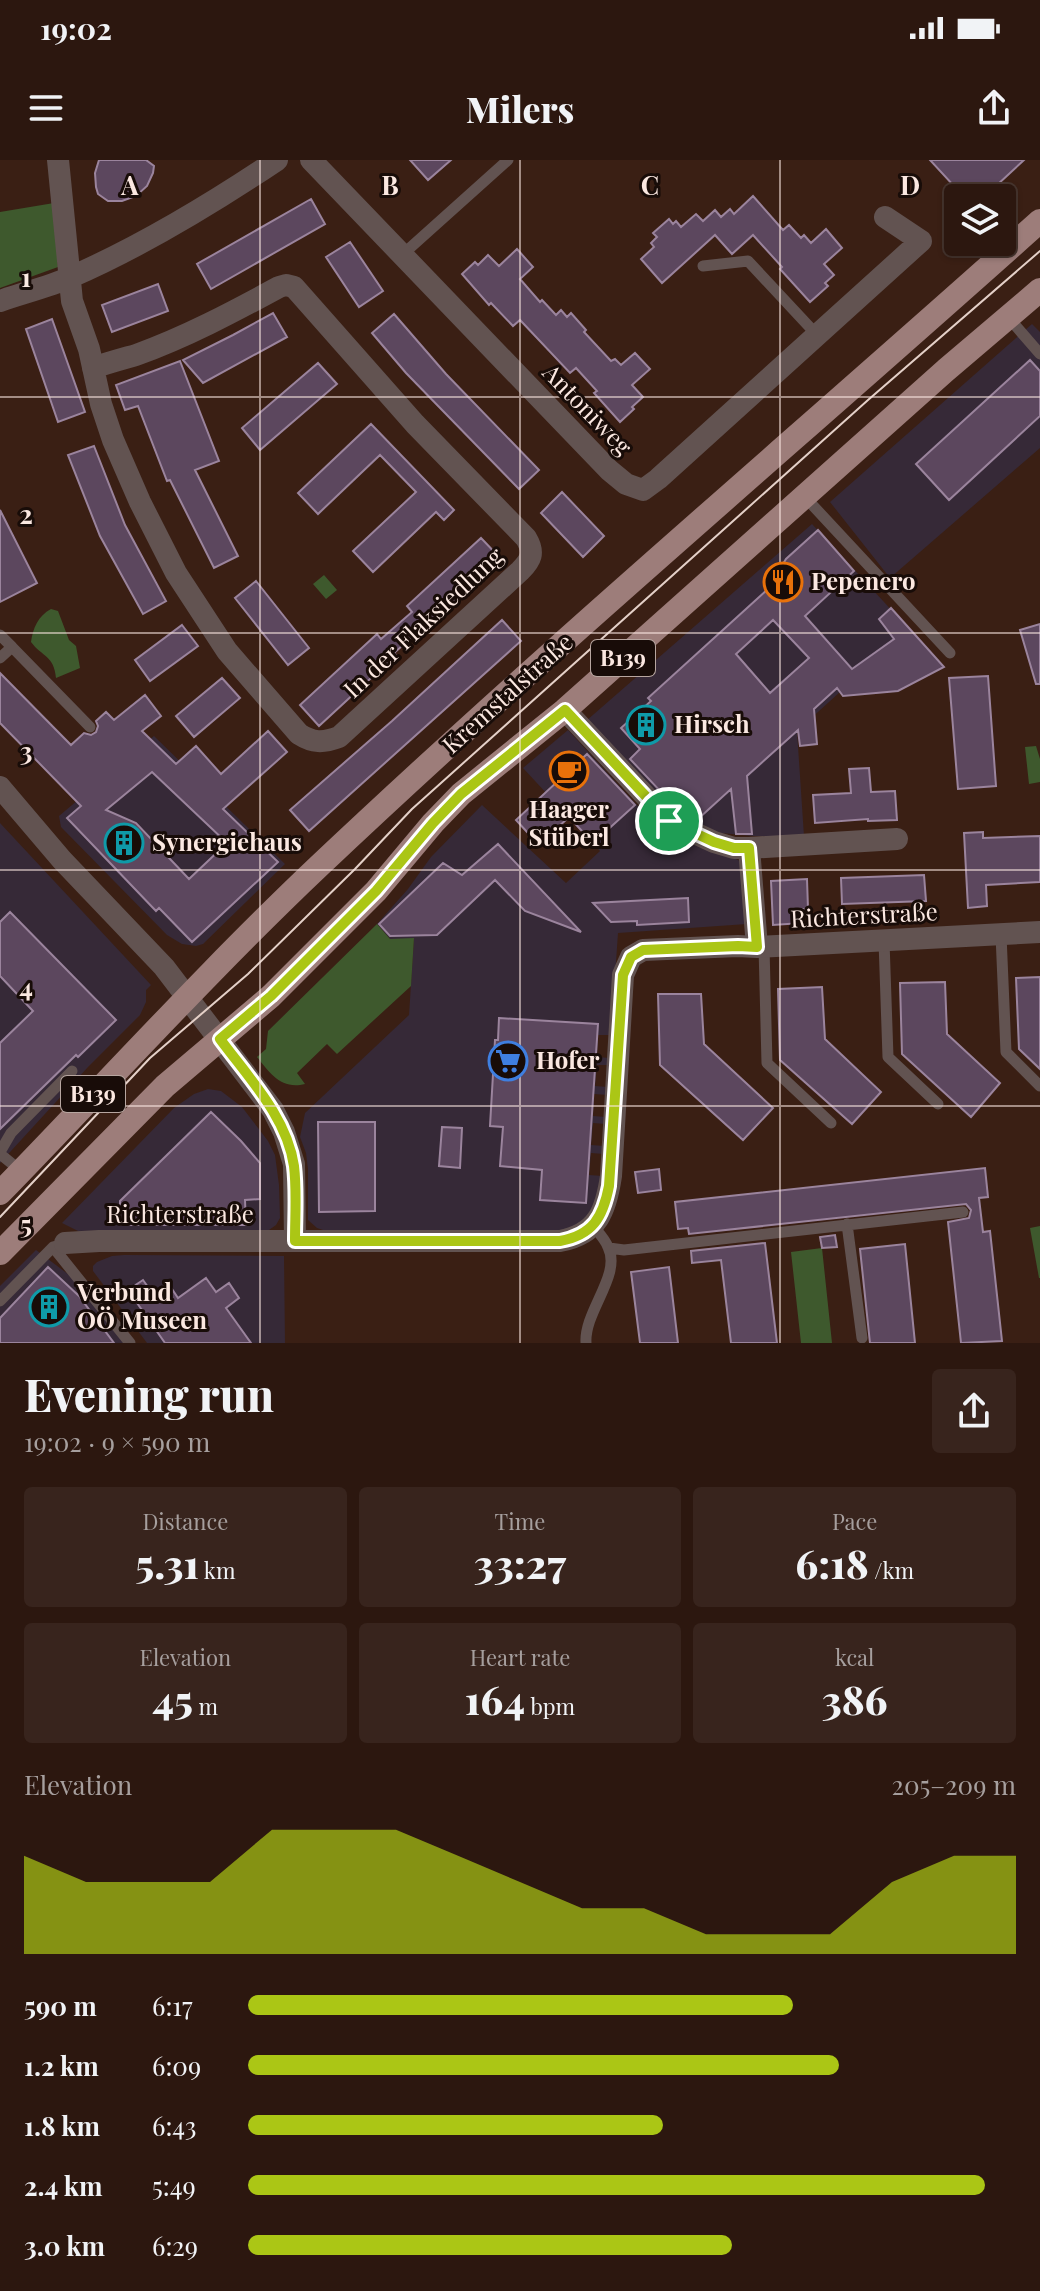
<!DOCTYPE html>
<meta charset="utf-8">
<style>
body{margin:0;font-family:"Playfair Display",serif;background:#38241d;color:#f1f3f6;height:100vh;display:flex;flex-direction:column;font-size:30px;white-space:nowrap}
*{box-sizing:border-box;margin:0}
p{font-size:26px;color:#a69f9e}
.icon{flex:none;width:44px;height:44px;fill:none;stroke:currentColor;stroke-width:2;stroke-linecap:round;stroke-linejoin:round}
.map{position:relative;height:1183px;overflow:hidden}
.side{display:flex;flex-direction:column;background:#2c170f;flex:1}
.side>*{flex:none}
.buttons{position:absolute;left:944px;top:24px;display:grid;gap:16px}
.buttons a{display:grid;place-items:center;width:72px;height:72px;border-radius:8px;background:#2c170f;box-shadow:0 2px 6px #0004,0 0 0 2px #48362f;font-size:40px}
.pin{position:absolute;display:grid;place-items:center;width:68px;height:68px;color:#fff;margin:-34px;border:4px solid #fff;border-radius:50%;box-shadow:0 2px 8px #0007}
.round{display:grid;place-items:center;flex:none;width:84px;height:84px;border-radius:8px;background:#38241d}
.headline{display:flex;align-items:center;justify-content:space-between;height:136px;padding:0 24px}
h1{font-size:44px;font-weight:800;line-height:60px}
.figures{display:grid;grid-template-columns:repeat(3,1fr);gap:12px;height:136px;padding:8px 24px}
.figures div{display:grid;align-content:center;border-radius:8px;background:#38241d;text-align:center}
.figures b{font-size:40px;font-weight:800}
.figures small{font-size:22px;font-weight:400}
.figures p{font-size:22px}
.chart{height:224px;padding:16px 24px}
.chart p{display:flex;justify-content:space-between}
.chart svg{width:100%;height:144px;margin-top:8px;fill:#abc615;opacity:.7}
ul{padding:0 24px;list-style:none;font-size:26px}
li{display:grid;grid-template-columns:128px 96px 1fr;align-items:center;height:60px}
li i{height:20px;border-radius:10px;background:#abc615}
.status{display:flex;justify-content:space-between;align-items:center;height:56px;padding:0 40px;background:#2c170f;direction:ltr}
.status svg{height:22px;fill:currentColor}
header{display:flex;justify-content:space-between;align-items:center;height:104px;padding:0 24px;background:#2c170f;font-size:36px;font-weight:800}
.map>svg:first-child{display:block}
</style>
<div class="status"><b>19:02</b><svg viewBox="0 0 49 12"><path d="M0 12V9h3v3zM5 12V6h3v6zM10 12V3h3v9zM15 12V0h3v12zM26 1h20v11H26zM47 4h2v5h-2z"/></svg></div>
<header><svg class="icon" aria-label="menu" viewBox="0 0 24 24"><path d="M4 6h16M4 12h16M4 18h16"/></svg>Milers<svg class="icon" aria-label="share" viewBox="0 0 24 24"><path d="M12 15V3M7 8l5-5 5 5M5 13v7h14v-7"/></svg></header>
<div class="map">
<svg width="1040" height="1183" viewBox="0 0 1040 1183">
<rect width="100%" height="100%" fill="#3a1f14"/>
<path fill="#362937" d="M1032,164L1040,172V288L890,418L830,342Z
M812,364L944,507L897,531L843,536L840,532L797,571L804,676H753L721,673L677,658L586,561Z
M568,570L636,644L661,665L740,701L747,764L618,773L611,875H598L597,897L610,898L609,905H597L595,926L608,927V935L594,934L593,956L606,957V964L593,963L591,985L605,986L604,994L591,993L589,1015L603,1016L598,1042L580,1065L564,1071H326L317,1068L308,1060V1009L306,993L300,977L305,953L409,855L414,779H390L377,764L408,729L431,697L482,645L566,723L600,691L523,608Z
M154,576L285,704L203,784L196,786L182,784L167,775L61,667L59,656Z
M0,663L151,825L146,830V842L140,855L88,907L0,1003Z
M208,929L221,931L242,947L268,981L275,995L279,1025L280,1058L276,1065L269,1070L78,1071L62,1063L174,948L194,934Z
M36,1090L105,1142L135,1183H0V1126Z
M124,1095L284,1096L285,1183H147L93,1111V1106L97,1102L112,1096Z"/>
<path fill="#3e592d" d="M54,43L58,107L0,128V52Z
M324,415L337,430L326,439L313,424Z
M51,449L58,451L69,480L76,486L80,508L56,518C54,495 42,497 31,482C33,468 38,456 51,449Z
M1036,586L1040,599V622L1029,624L1025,587Z
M377,764L390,779L414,778L411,826L337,894L327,884L297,913L305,924C281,930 270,913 257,897L266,889L268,871Z
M1040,1066V1118H1039L1030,1068Z
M822,1088L832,1183H801L791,1092Z"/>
<path fill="#5c475e" stroke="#9b849d" stroke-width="2" fill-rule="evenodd" d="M99,0H146L154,6L153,13L147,26L136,36L122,41H108L98,34L96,27L95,13Z
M410,0H451L428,20Z
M930,0H1024L983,38H965Z
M753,36L783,70L789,65L801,78L804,75L811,83L826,69L842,88L824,104L834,115L825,123L828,126L810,142L780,109L782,107L753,75L732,94L715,75L662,123L641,99L654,87L651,83L657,77L653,73L669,59L673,64L676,61L681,67L696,54L703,61L715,50L721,57L730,49L734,54Z
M311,39L325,64L211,129L197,104Z
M350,82L383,131L359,147L326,97Z
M517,89L533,107L520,119L540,142L542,140L556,155L561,150L567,157L571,153L586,170L584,172L611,201L615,199L621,205L635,193L650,209L632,225L643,237L632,247L634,249L620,262L594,233L597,231L576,208L570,213L520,160L513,166L491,143L489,145L462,114L475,102L478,105L488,95L499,106Z
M158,124L168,151L112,172L102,145Z
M273,153L287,177L203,223L183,200L233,175Z
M394,154L446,214L539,310L519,329L406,213L372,173Z
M52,159L85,252L58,262L26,169Z
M1030,200L1040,211V256L949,340L916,304Z
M180,201L219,301L195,310L238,396L214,408L170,320L167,321L138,246L125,250L116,225Z
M318,203L337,224L260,290L242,268Z
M371,264L454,350L444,360L436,352L373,412L353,391L416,332L380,295L318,354L298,333Z
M94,286L125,365L166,441L143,454L100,376L68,295Z
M562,332L604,376L583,397L541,353Z
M0,350L37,423L0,442Z
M818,370L854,411L805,456L852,509L894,479L879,459L891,448L944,507L898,531L843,536L837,528L814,549L817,584L800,586L798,570L747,616L752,674H736L731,629L698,659L677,649L630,599L640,589L621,568L651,541L648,538L768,429L786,399ZM773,460L809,498L770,533L736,494Z
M481,378L501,399L394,493L396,495L319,566L300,545L377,474L381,479L412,452L407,446Z
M256,421L309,488L288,505L235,438Z
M502,460L521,481L309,671L290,650L392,561Z
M1040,464V524H1036L1020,470Z
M182,465L198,486L150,521L135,500Z
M0,513L71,585L84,573L91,575L96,572L98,566L96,561L106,552L114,560L145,535L161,556L142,571L176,604L196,586L221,614L268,571L287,592L223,649L278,702L192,782L159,748L156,751L67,658L81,646L0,563ZM152,612L227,683L189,719L136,663L106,650Z
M988,516L996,626L958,629L949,518Z
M222,518L240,538L194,577L176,556Z
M587,594L635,645L593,683L569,657L539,685L516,660Z
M869,608L871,632L895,631L897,660L868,661V659L815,663L813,635L851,633L849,609Z
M983,672V678L1040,676V722L986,725L987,746L968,748L964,673Z
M498,684L581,772L525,751L495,720L437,775L390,776L379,764L443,703L462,715Z
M924,715L926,741L842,744L841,718Z
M807,719L808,749H801L802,763L773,765L771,721Z
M688,738L689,762L637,765V761L611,762L593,743Z
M10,752L116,860L78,897L76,895L0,969V883L33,851L0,816V762Z
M1040,817V909L1019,889L1016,818Z
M945,822L947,874L1000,923L971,957L902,894L900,823Z
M822,827L825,879L881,932L852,964L780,900L778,829Z
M658,834H701L704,884L773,948L743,980L660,905Z
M499,858L598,864L586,1043L540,1040L542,1010L500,1006L503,967L490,966L495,880H498Z
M211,952L241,981L260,1003V1039L245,1040L246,1065H120V1041Z
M318,962H375V1051L319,1052Z
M442,967L462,968L460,1008L439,1006Z
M985,1008L988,1037L979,1038L983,1072L990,1071L1002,1181L961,1183L948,1062L969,1058L971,1050L966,1044L689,1074L688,1068L678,1069L675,1042Z
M659,1009L661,1030L638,1033L635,1012Z
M835,1075L837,1087L822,1088L820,1077Z
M765,1083L777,1183H731L721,1100L692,1103L691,1091Z
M905,1084L915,1183H870L860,1089Z
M48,1107L79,1136L114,1183H0V1158Z
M669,1107L678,1183H640L631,1112Z
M206,1118L216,1132L229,1123L239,1138L226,1148L251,1183H165L128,1130L143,1120L153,1134L168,1123L178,1138Z"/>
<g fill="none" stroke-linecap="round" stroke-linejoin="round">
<path stroke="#625351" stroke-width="11" d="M402,95L508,0
M703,106L748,101L817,175
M1008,157L1040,194
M804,336L950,493
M0,475L12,487
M0,498L12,487L90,567
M1001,775L1006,892L1040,926
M884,781L888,897L938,944
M764,787L767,903L831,963
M0,992L11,973L72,911
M0,994L21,1011
M847,1064L862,1178
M53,1087L130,1183
M609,1088L624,1090L963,1052
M0,1141L53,1087L60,1085
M586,1183C584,1151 622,1115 608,1087C605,1079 598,1072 593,1066"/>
<path stroke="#625351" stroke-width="22" d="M58,0L72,141L89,189L101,244L113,280L140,342L176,413L227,491L299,574C313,583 323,583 339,577L520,411C531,400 535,393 526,378L415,264L294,127L286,125L279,127C233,152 186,177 136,195C122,199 107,203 93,208
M311,0L609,310L626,324L643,330L658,319L921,81L885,57
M0,141C23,133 48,127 71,117C142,86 213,43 277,0
M565,550L669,661L714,682L734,688H749L897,679
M0,627L62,700L164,807L273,950L284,972L294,1004L295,1081
M749,688L757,787
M65,1083L99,1081H560C598,1074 606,1050 611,1016L623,815L631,797L643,790L738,786L757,787L1040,772"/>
<path stroke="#9d7d7a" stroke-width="24" d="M0,1033C107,923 209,810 320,705C554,484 800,276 1040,61
M0,1093L165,926L271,836L376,731L433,663L461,634L565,550L946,210L1040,130"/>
<path stroke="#e4d0c8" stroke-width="2" d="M0,1057L150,898L248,814L355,709L412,649L868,240L1040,91"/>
</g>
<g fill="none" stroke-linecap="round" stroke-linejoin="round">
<defs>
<path id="route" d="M565,550L669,661L714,682L734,688H749L757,787L738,786L643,790L631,797L623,815L609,1026C603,1057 593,1075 560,1081H295C295,1056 297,1031 294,1006C287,957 248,917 220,879L271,836L376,731L433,663L461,634Z"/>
</defs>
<use href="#route" stroke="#fff" stroke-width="16"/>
<use href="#route" stroke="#abc615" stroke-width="10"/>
</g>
<path fill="none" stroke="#fbe8e1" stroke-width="2" stroke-opacity="0.55" d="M260,0V1183M520,0V1183M780,0V1183M0,237H1040M0,473H1040M0,710H1040M0,946H1040"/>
<defs>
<symbol id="restaurant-ring" viewBox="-11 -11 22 22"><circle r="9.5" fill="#180c08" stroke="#e8710a" stroke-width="1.5"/><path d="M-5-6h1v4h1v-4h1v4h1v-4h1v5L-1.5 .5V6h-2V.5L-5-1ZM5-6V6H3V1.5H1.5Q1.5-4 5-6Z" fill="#e8710a"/></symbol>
<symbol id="building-ring" viewBox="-11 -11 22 22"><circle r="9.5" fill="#180c08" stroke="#0f9aa8" stroke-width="1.5"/><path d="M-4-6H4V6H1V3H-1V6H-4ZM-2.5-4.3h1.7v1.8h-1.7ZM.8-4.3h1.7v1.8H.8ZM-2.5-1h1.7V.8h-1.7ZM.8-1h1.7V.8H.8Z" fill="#0f9aa8"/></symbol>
<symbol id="cafe-ring" viewBox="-11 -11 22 22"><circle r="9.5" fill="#180c08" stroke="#e8710a" stroke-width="1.5"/><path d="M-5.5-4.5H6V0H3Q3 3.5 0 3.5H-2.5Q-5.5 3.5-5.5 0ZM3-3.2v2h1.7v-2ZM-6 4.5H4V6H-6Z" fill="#e8710a"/></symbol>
<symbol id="supermarket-ring" viewBox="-11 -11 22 22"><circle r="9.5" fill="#180c08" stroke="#3f7fe0" stroke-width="1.5"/><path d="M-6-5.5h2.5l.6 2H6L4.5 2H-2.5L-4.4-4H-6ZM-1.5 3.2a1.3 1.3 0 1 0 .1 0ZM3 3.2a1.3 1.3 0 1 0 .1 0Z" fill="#3f7fe0"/></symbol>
</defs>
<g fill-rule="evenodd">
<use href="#restaurant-ring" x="761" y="400" width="44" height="44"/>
<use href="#building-ring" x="624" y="543" width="44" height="44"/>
<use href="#cafe-ring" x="547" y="589" width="44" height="44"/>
<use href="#building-ring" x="102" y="661" width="44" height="44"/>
<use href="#supermarket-ring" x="486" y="879" width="44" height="44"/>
<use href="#building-ring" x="27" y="1125" width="44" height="44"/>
</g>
<g text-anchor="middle" stroke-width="6" stroke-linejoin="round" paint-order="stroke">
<g fill="#180c08" stroke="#b7a6a0" stroke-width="2">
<rect x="591" y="480" width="64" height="36" rx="6"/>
<rect x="61" y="916" width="64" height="36" rx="6"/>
</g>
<g font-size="22" font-weight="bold" fill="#fbe8e1">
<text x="623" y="506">B139</text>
<text x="93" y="942">B139</text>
</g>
<g font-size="24" fill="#fbe8e1" stroke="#180c08">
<text transform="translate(587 250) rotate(46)" y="8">Antoniweg</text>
<text transform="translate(424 463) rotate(-43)" y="8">In der Flaksiedlung</text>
<text transform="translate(508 534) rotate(-42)" y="8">Kremstalstraße</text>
<text transform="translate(864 756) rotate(-3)" y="8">Richterstraße</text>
<text x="180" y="1063">Richterstraße</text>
</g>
<g font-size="24" font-weight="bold" fill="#fbe8e1" stroke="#180c08" text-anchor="start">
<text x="811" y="430">Pepenero</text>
<text x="674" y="573">Hirsch</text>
<text x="569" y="658" text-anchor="middle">Haager<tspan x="569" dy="28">Stüberl</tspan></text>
<text x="152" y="691">Synergiehaus</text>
<text x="536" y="909">Hofer</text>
<text x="77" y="1141">Verbund<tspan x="77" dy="28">OÖ Museen</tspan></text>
</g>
</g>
<g font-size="26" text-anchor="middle" font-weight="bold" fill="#fbe8e1" stroke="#180c08" stroke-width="6" stroke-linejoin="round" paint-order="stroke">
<text x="130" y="35">A</text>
<text x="390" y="35">B</text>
<text x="650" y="35">C</text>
<text x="910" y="35">D</text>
<text x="26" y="127">1</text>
<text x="26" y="364">2</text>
<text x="26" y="601">3</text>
<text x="26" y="837">4</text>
<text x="26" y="1074">5</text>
</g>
</svg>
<div class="buttons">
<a><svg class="icon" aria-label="layers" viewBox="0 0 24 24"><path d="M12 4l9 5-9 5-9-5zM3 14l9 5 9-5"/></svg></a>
</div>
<div class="pin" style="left:669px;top:661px;background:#1e9e55"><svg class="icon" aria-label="arrive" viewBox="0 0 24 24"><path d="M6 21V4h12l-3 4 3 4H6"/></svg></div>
</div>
<section class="side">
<div class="headline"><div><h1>Evening run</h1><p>19:02 · 9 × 590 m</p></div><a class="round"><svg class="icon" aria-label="share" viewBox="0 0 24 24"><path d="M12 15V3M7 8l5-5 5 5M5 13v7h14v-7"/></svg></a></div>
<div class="figures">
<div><p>Distance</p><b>5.31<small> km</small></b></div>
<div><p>Time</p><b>33:27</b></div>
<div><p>Pace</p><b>6:18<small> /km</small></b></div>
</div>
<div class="figures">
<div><p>Elevation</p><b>45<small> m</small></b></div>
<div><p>Heart rate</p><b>164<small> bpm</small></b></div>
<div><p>kcal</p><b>386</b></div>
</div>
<div class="chart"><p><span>Elevation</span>205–209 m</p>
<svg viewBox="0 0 160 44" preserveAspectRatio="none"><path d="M0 44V14L10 22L20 22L30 22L40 6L50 6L60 6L70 14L80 22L90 30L100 30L110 38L120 38L130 38L140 22L150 14L160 14V44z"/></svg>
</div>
<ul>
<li><b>590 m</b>6:17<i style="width:71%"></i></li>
<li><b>1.2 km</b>6:09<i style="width:77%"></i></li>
<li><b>1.8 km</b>6:43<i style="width:54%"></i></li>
<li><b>2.4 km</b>5:49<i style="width:96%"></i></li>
<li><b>3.0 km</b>6:29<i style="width:63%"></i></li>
</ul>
</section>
